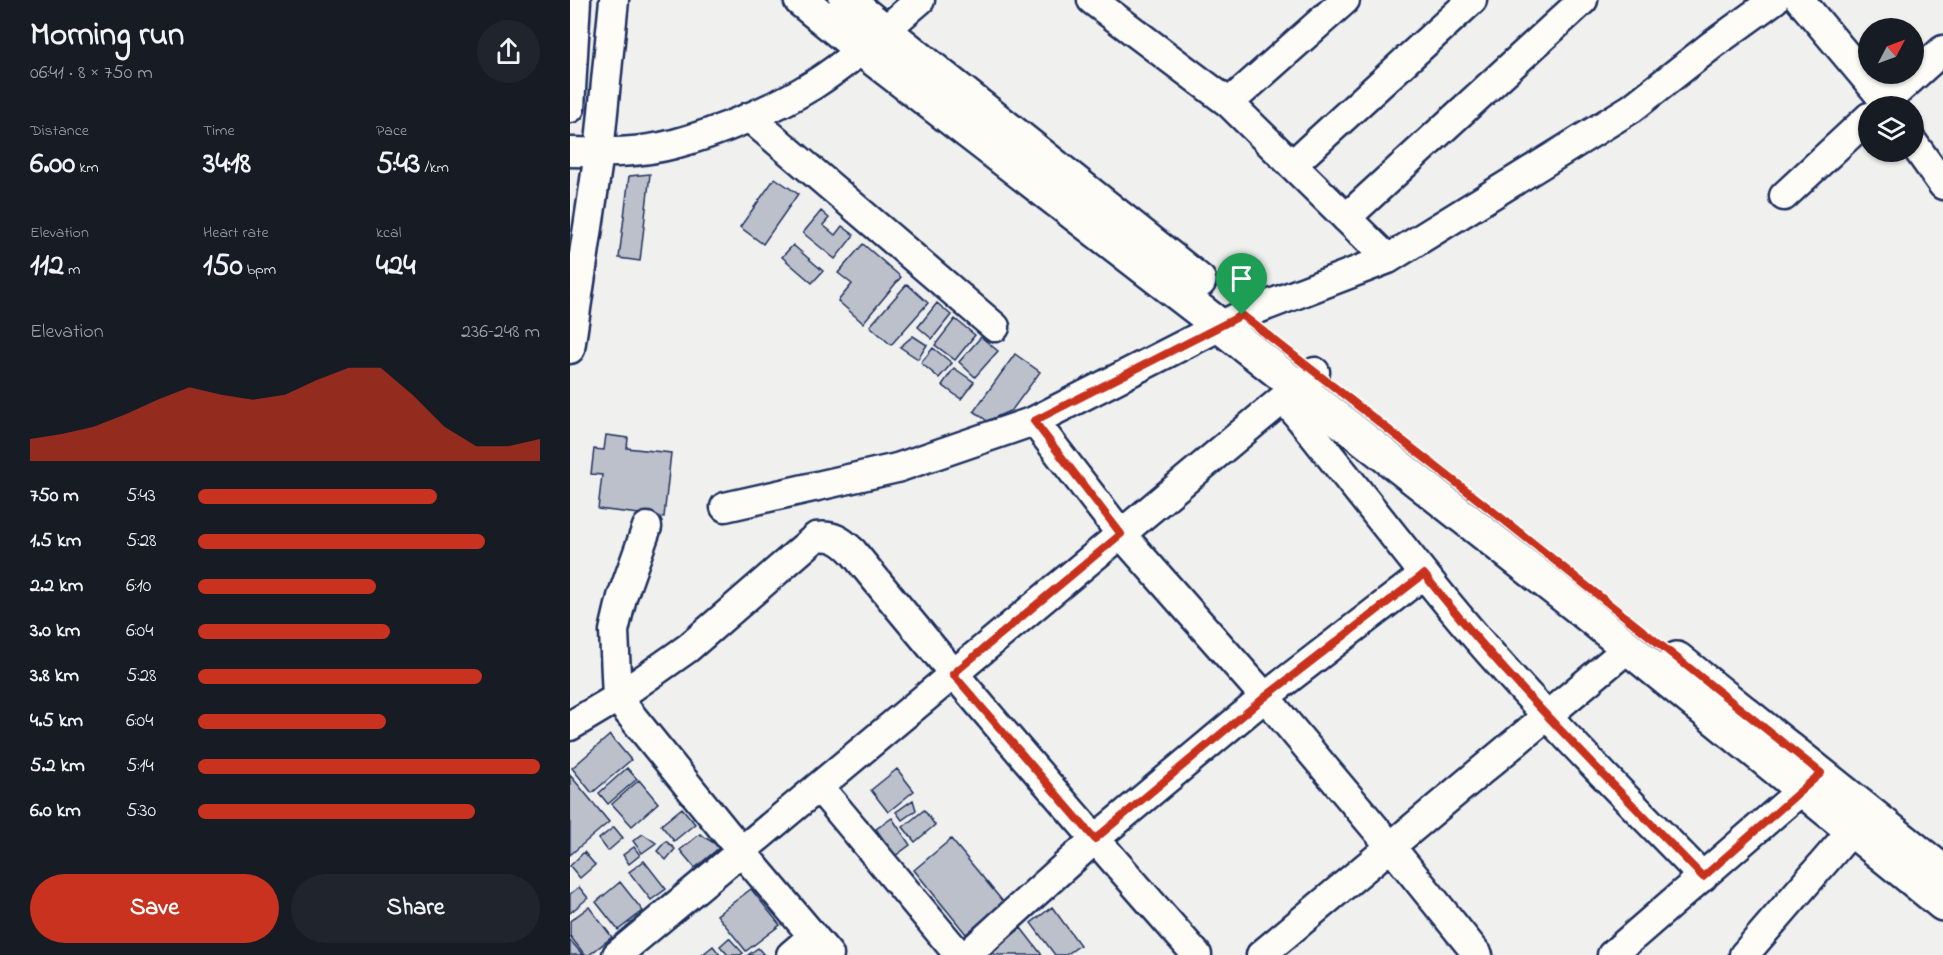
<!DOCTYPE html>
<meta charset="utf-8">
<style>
body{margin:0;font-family:"Indie Flower",sans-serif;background:#20242c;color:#f1f3f6;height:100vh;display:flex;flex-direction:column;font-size:22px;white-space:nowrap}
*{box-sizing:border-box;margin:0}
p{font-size:20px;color:#9ea1a6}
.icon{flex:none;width:33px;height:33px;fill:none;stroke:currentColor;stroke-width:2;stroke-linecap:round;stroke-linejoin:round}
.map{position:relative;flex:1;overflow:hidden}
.panel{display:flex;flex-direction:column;background:#171b24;width:570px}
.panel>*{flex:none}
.needle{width:39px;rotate:49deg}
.controls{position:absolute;left:1288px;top:18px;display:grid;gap:12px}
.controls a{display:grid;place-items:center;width:66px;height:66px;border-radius:50%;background:#171b24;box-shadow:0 2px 4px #0004;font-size:30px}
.pin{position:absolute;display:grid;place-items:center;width:51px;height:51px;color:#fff;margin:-62px -26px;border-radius:50% 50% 50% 0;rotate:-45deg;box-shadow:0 0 6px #0007}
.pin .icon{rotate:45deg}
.round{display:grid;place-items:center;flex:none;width:63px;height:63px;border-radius:32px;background:#20242c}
.headline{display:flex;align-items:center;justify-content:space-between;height:102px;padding:0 30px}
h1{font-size:33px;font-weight:700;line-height:45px}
.stats{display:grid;grid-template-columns:repeat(3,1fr);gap:9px;height:102px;padding:6px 30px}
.stats div{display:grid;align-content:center}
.stats b{font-size:30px;font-weight:700}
.stats small{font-size:16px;font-weight:400}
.stats p{font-size:16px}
.chart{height:168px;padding:12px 30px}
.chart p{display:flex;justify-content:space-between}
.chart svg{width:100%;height:108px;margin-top:6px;fill:#c8321e;opacity:.7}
.primary-button{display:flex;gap:12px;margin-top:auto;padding:12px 30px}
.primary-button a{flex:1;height:69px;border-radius:36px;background:#c8321e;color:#fff;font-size:24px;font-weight:700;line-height:69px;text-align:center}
.primary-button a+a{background:#20242c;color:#f1f3f6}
ul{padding:0 30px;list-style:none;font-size:20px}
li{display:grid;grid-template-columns:96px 72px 1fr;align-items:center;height:45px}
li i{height:15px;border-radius:8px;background:#c8321e}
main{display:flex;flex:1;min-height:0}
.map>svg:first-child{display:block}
</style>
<main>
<section class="panel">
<div class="headline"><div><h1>Morning run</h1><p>06:41 · 8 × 750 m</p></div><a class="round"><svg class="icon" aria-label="share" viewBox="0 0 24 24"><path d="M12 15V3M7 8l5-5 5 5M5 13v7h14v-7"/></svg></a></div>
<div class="stats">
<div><p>Distance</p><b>6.00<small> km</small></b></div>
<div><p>Time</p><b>34:18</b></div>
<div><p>Pace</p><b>5:43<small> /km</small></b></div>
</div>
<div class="stats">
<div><p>Elevation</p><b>112<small> m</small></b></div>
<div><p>Heart rate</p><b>150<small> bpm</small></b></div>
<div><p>kcal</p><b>424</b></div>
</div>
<div class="chart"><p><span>Elevation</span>236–248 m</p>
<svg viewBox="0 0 160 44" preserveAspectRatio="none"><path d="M0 44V35L10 33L20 30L30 25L40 19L50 14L60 17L70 19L80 17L90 11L100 6L110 6L120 17L130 30L140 38L150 38L160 35V44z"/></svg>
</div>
<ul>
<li><b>750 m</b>5:43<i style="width:70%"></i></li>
<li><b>1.5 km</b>5:28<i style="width:84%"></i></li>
<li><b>2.2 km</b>6:10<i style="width:52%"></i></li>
<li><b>3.0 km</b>6:04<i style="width:56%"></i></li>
<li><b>3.8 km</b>5:28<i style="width:83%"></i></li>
<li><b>4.5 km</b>6:04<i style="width:55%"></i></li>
<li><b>5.2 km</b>5:14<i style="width:100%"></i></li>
<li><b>6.0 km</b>5:30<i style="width:81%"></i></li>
</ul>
<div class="primary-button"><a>Save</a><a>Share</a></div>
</section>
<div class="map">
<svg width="1373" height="955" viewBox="0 0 1373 955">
<rect width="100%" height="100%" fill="#f0f0ee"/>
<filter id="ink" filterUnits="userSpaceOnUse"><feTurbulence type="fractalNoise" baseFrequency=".0167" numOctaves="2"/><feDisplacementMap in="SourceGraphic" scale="12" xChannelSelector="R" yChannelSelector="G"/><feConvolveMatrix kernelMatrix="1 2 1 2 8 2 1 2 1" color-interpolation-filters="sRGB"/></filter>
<g filter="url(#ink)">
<path fill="#bbc0ca" stroke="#1b2f5e" stroke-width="1.5" d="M80,174L70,261L49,258L59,176Z
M205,178L228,194L193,244L170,227Z
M251,211L259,218L253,225L265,235L272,226L284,235L265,259L233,233Z
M293,244L331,277L293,323L268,301L282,284L268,273Z
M223,245L253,271L242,283L212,257Z
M337,284L358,303L321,345L300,326Z
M367,303L381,315L362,339L348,327Z
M385,319L405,335L385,360L365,345Z
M343,336L357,345L348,359L330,347Z
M411,337L428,351L405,377L389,362Z
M363,348L382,363L369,378L351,363Z
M445,354L470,372L442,410L417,421L404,411Z
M384,368L404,382L391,399L372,385Z
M36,435L58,438L57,448L101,453L94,517L28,509L32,475L21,474L24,449L34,450Z
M40,735L61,760L22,793L2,768Z
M57,768L67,779L38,804L29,793Z
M327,769L344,791L318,812L301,790Z
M0,775L39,822L0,855Z
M69,780L88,803L62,826L42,804Z
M343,800L346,810L332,820L326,812Z
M112,808L125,824L104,841L91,825Z
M354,810L365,825L345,842L333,827Z
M322,818L340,845L325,856L306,829Z
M44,827L53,838L38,851L29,839Z
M73,834L86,843L72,853L63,841Z
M130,834L150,847L125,868L110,850Z
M381,839L434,903L396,934L344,870Z
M96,841L105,849L96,860L87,851Z
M64,847L70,855L59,864L53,855Z
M14,852L25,865L10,878L0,866Z
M74,861L96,889L81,900L59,872Z
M50,882L73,911L48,930L26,902Z
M9,887L18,898L0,913V894Z
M181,889L210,925L176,951L147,915Z
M19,907L42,937L19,955H15L0,936V921Z
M482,907L510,945L496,955H485L461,923Z
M451,928L472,955H425L422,951Z
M159,938L173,953L170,955H158L150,946Z
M0,940L13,955H0Z
M143,946L150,955H132Z
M188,948L194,955H178Z"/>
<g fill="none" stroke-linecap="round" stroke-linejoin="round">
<defs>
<path id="minor" d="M522,0L659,103L818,259
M1230,0L1319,106
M659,103L775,0
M1311,106L1373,50
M0,108L6,0
M179,117L425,327
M1344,144L1373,185
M0,152C34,153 71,153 104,144C149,132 204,109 243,85C281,61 316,29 350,0
M722,165L902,0
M1214,196L1299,117
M776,218L1013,0
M0,349L29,153L44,0
M464,421L551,534L695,697L821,847L908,955
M155,507L327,468L464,421L672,315L818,259L1062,108L1142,45L1204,0
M77,527L52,597L44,631L47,698L171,851L259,955
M854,574C939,682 1037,778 1133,877
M0,726L47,698L118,648L246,537C263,535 271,540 283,552C395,689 510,823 627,955
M249,787L389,955
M47,955L745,372
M221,955L243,936
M397,955L525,839L695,697L854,574L714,398
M691,955L1058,648
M1042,955L1249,775
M1174,955L1282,830"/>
<path id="major" d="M231,0L291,49L650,326L1007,606L1373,904
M276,0L629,281
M1107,659L1373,872"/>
</defs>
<use href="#minor" stroke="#1b2f5e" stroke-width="33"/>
<use href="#major" stroke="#1b2f5e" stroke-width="38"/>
<use href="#minor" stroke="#fdfcf7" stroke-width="28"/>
<use href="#major" stroke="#fdfcf7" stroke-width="33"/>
</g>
</g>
<g fill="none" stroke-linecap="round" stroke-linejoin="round" filter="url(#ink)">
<defs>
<path id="route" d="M672,315L934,520L1251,773L1133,877C1037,778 939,682 854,574L695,697L525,839L383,674L551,534L464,421Z"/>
</defs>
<use href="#route" stroke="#fff" stroke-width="12"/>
<use href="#route" stroke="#c8321e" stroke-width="8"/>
</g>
</svg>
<div class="controls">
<a><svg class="needle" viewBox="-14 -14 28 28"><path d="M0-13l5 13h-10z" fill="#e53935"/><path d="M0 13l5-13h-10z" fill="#9ea1a6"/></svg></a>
<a><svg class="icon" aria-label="layers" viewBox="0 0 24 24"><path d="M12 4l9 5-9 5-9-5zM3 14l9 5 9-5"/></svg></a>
</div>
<div class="pin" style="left:672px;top:315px;background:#1e9e55"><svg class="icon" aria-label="arrive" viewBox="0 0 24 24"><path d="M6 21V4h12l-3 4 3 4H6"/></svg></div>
</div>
</main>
